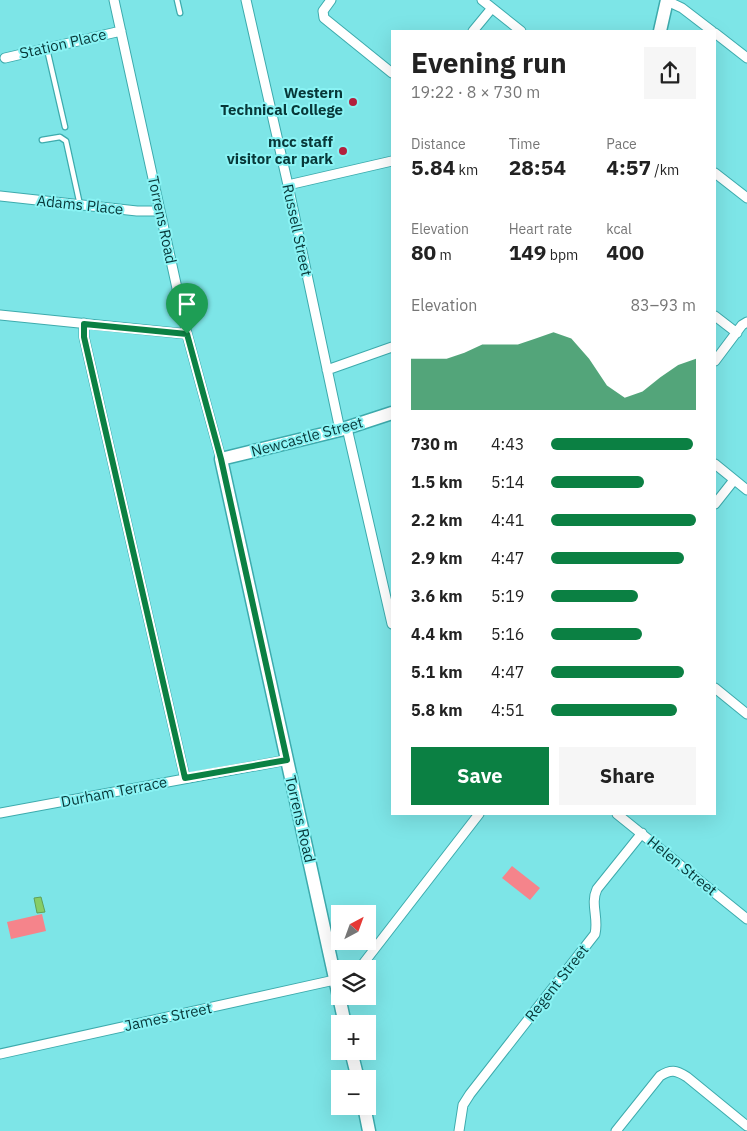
<!DOCTYPE html>
<meta charset="utf-8">
<style>
body{margin:0;font-family:"IBM Plex Sans",sans-serif;background:#f6f6f6;color:#222;height:100vh;display:flex;flex-direction:column;font-size:19px;white-space:nowrap}
*{box-sizing:border-box;margin:0}
p{font-size:16px;color:#767676}
.icon{flex:none;width:28px;height:28px;fill:none;stroke:currentColor;stroke-width:2;stroke-linecap:round;stroke-linejoin:round}
.map{position:relative;flex:1;overflow:hidden}
.drawer{position:absolute;left:391px;top:30px;width:325px;height:785px;display:flex;flex-direction:column;background:#fff;border-radius:0px;box-shadow:0 5px 20px #0002}
.drawer>*{flex:none}
.needle{width:32px;rotate:41deg}
.controls{position:absolute;left:331px;top:905px;display:grid;gap:10px}
.controls a{display:grid;place-items:center;width:45px;height:45px;border-radius:0px;background:#fff;box-shadow:0 5px 20px #0002;font-size:25px}
.pin{position:absolute;display:grid;place-items:center;width:42px;height:42px;color:#fff;margin:-51px -21px;border-radius:50% 50% 50% 0;rotate:-45deg;box-shadow:0 0 5px #0007}
.pin .icon{rotate:45deg}
.round{display:grid;place-items:center;flex:none;width:52px;height:52px;border-radius:0px;background:#f6f6f6}
.headline{display:flex;align-items:center;justify-content:space-between;height:85px;padding:0 20px}
h1{font-size:28px;font-weight:800;line-height:38px}
.figures{display:grid;grid-template-columns:repeat(3,1fr);gap:8px;height:85px;padding:5px 20px}
.figures div{display:grid;align-content:center}
.figures b{font-size:21px;font-weight:800}
.figures small{font-size:14px;font-weight:400}
.figures p{font-size:14px}
.chart{height:140px;padding:10px 20px}
.chart p{display:flex;justify-content:space-between}
.chart svg{width:100%;height:90px;margin-top:5px;fill:#0b8043;opacity:.7}
.button{display:flex;gap:10px;margin-top:auto;padding:10px 20px}
.button a{flex:1;height:58px;border-radius:0px;background:#0b8043;color:#fff;font-size:20px;font-weight:800;line-height:58px;text-align:center}
.button a+a{background:#f6f6f6;color:#222}
ul{padding:0 20px;list-style:none;font-size:16px}
li{display:grid;grid-template-columns:80px 60px 1fr;align-items:center;height:38px}
li i{height:12px;border-radius:6px;background:#0b8043}
.map>svg:first-child{display:block}
</style>
<div class="map">
<svg width="747" height="1131" viewBox="0 0 747 1131">
<rect width="100%" height="100%" fill="#7de5e7"/>
<path fill="#f5848b" d="M512,866L540,888L530,900L502,878Z
M42,914L46,931L11,939L7,922Z"/>
<path fill="#86cd66" stroke="#60a058" d="M41,897L45,912L37,913L34,898Z"/>
<g fill="none" stroke-linecap="round" stroke-linejoin="round">
<defs>
<path id="lane" d="M177,0L180,13
M47,49L65,127
M42,140L60,137L66,141L80,205"/>
<path id="street" d="M114,0L187,334L221,459
M246,0L288,185L340,430
M331,0L323,11L324,18L392,73
M482,0L521,31
M667,1L682,8L712,31
M473,31L492,8
M715,33L747,58
M5,58L121,31
M715,173L747,198
M288,185L392,161
M0,196L137,211H160
M0,315L187,334
M715,316L737,333
M84,323V337L185,778
M715,361L742,325L747,322
M327,370L392,347
M347,428L392,624
M715,464L747,490
M715,504L734,480
M715,688L747,714
M0,813L287,760
M617,814L747,919
M359,969L479,814
M0,1054L339,979
M459,1131L463,1105L470,1094L595,934C599,918 590,904 597,889L642,833
M616,1131L660,1076C671,1069 676,1070 687,1077L747,1126"/>
<path id="secondary" d="M660,31L667,0
M345,1024L221,459L340,430L392,413
M351,1051L358,1079
M364,1106L369,1131"/>
</defs>
<use href="#lane" stroke="#3dabad" stroke-width="7"/>
<use href="#street" stroke="#3dabad" stroke-width="11"/>
<use href="#secondary" stroke="#3dabad" stroke-width="15"/>
<use href="#lane" stroke="#fff" stroke-width="4.5"/>
<use href="#street" stroke="#fff" stroke-width="9"/>
<use href="#secondary" stroke="#fff" stroke-width="12"/>
</g>
<g fill="none" stroke-linecap="round" stroke-linejoin="round">
<defs>
<path id="route" d="M84,324L187,334L221,459L287,760L185,778L84,337Z"/>
</defs>
<use href="#route" stroke="#fff" stroke-width="10"/>
<use href="#route" stroke="#0b8043" stroke-width="6"/>
</g>
<g fill="#b21f3c" stroke="#8af3f4" stroke-width="2">
<circle cx="353" cy="102" r="5"/>
<circle cx="343" cy="151" r="5"/>
</g>
<g text-anchor="middle" stroke-width="4" stroke-linejoin="round" paint-order="stroke">
<g font-size="15" fill="#073738" stroke="#8af3f4">
<text transform="translate(63 44) rotate(-13)" y="5">Station Place</text>
<text transform="translate(80 205) rotate(6)" y="5">Adams Place</text>
<text transform="translate(162 220) rotate(78)" y="5">Torrens Road</text>
<text transform="translate(297 230) rotate(78)" y="5">Russell Street</text>
<text transform="translate(307 437) rotate(-15)" y="5">Newcastle Street</text>
<text transform="translate(114 792) rotate(-11)" y="5">Durham Terrace</text>
<text transform="translate(300 819) rotate(77)" y="5">Torrens Road</text>
<text transform="translate(682 866) rotate(39)" y="5">Helen Street</text>
<text transform="translate(557 983) rotate(-52)" y="5">Regent Street</text>
<text transform="translate(168 1017) rotate(-12)" y="5">James Street</text>
</g>
<g font-size="15" font-weight="bold" fill="#073738" stroke="#8af3f4" text-anchor="end">
<text x="343" y="98">Western<tspan x="343" dy="17">Technical College</tspan></text>
<text x="333" y="147">mcc staff<tspan x="333" dy="17">visitor car park</tspan></text>
</g>
</g>
</svg>
<div class="controls">
<a><svg class="needle" viewBox="-14 -14 28 28"><path d="M0-13l5 13h-10z" fill="#e53935"/><path d="M0 13l5-13h-10z" fill="#767676"/></svg></a>
<a><svg class="icon" aria-label="layers" viewBox="0 0 24 24"><path d="M12 4l9 5-9 5-9-5zM3 14l9 5 9-5"/></svg></a>
<a>+</a>
<a>−</a>
</div>
<div class="pin" style="left:187px;top:334px;background:#1e9e55"><svg class="icon" aria-label="arrive" viewBox="0 0 24 24"><path d="M6 21V4h12l-3 4 3 4H6"/></svg></div>
<section class="drawer">
<div class="headline"><div><h1>Evening run</h1><p>19:22 · 8 × 730 m</p></div><a class="round"><svg class="icon" aria-label="share" viewBox="0 0 24 24"><path d="M12 15V3M7 8l5-5 5 5M5 13v7h14v-7"/></svg></a></div>
<div class="figures">
<div><p>Distance</p><b>5.84<small> km</small></b></div>
<div><p>Time</p><b>28:54</b></div>
<div><p>Pace</p><b>4:57<small> /km</small></b></div>
</div>
<div class="figures">
<div><p>Elevation</p><b>80<small> m</small></b></div>
<div><p>Heart rate</p><b>149<small> bpm</small></b></div>
<div><p>kcal</p><b>400</b></div>
</div>
<div class="chart"><p><span>Elevation</span>83–93 m</p>
<svg viewBox="0 0 160 44" preserveAspectRatio="none"><path d="M0 44V19L10 19L20 19L30 16L40 12L50 12L60 12L70 9L80 6L90 9L100 19L110 32L120 38L130 35L140 28L150 22L160 19V44z"/></svg>
</div>
<ul>
<li><b>730 m</b>4:43<i style="width:98%"></i></li>
<li><b>1.5 km</b>5:14<i style="width:64%"></i></li>
<li><b>2.2 km</b>4:41<i style="width:100%"></i></li>
<li><b>2.9 km</b>4:47<i style="width:92%"></i></li>
<li><b>3.6 km</b>5:19<i style="width:60%"></i></li>
<li><b>4.4 km</b>5:16<i style="width:63%"></i></li>
<li><b>5.1 km</b>4:47<i style="width:92%"></i></li>
<li><b>5.8 km</b>4:51<i style="width:87%"></i></li>
</ul>
<div class="button"><a>Save</a><a>Share</a></div>
</section>
</div>
